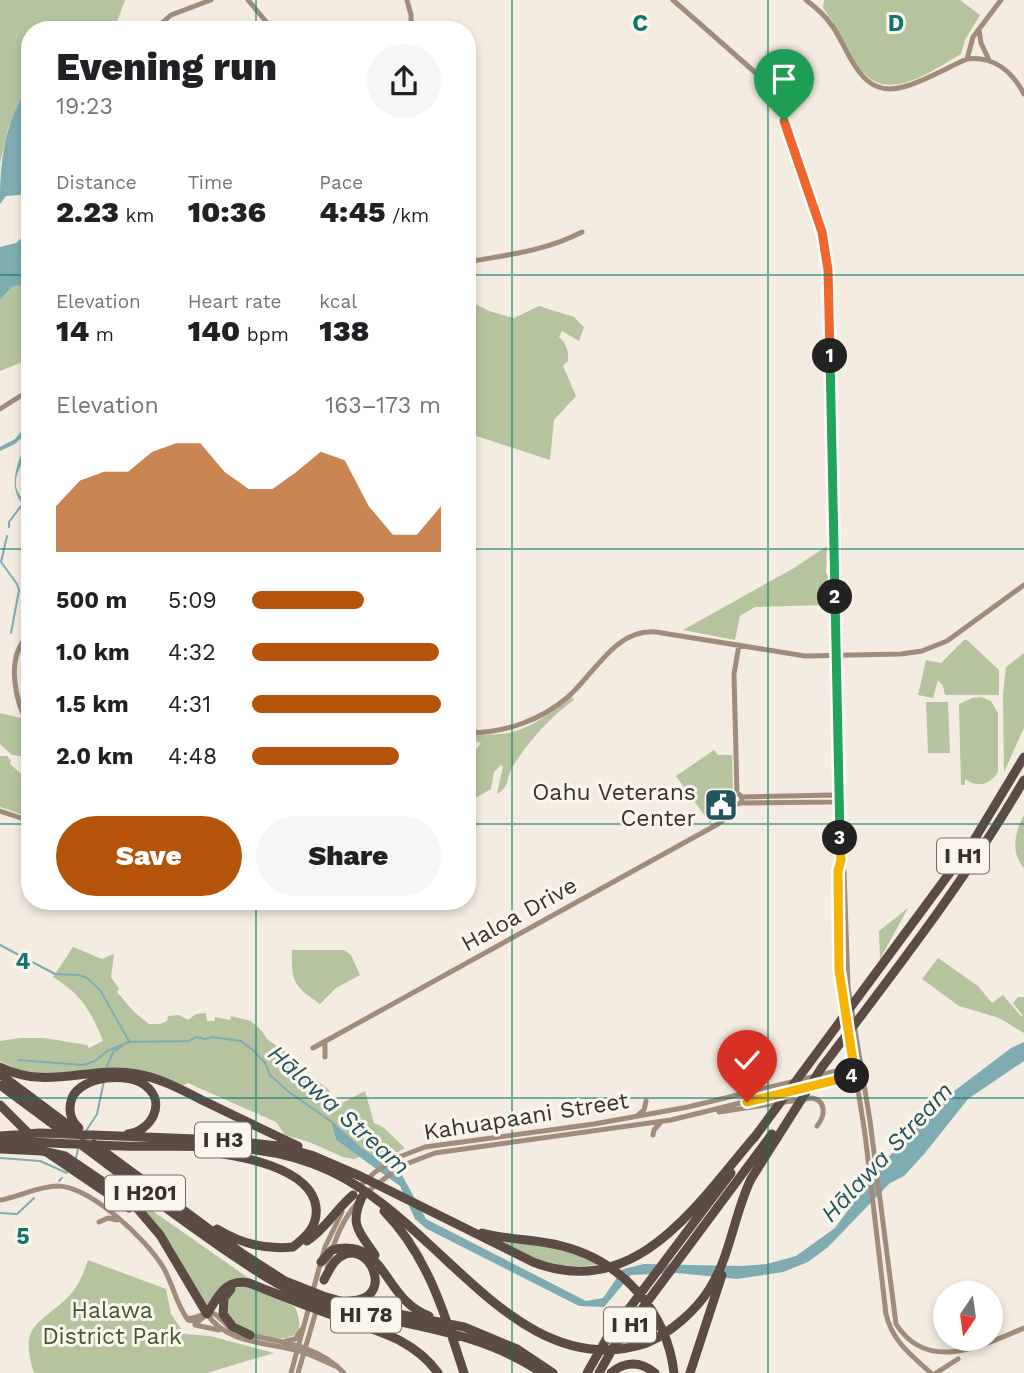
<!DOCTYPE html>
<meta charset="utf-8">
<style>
body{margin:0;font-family:"Work Sans",sans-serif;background:#f6f6f6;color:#202124;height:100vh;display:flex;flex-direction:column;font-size:26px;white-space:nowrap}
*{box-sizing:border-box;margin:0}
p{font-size:23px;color:#757577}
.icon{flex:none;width:38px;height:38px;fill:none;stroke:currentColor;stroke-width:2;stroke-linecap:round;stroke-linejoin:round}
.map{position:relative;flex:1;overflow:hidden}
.details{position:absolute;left:21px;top:21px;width:455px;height:889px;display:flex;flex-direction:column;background:#fff;border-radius:28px;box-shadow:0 4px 10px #0003}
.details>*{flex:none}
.needle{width:46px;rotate:193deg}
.tools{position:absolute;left:933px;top:1281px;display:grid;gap:14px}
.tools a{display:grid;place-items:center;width:70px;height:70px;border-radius:50%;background:#fff;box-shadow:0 4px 10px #0003;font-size:35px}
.pin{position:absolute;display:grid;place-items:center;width:60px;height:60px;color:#fff;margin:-72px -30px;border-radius:50% 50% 50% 0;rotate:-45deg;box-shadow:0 0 7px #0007}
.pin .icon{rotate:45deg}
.km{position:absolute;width:35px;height:35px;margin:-18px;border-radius:50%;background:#222;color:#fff;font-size:19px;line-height:35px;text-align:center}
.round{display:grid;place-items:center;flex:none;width:74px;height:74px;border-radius:37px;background:#f6f6f6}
.head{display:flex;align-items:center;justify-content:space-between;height:119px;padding:0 35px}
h1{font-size:38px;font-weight:800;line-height:52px}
.stats{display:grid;grid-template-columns:repeat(3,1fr);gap:10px;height:119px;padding:7px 35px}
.stats div{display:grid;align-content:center}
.stats b{font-size:30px;font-weight:800}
.stats small{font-size:19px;font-weight:400}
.stats p{font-size:19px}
.chart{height:196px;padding:14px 35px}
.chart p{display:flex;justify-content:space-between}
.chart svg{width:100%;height:126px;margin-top:7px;fill:#b45309;opacity:.7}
.primary-button{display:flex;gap:14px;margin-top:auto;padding:14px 35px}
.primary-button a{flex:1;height:80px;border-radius:42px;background:#b45309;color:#fff;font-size:28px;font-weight:800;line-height:80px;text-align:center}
.primary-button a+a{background:#f6f6f6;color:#202124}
ul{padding:0 35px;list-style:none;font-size:23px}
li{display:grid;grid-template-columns:112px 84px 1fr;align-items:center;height:52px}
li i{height:18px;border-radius:9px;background:#b45309}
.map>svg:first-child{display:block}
</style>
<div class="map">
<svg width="1024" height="1373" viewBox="0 0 1024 1373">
<rect width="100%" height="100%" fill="#f4ece0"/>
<path fill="#b5c49f" d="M0,0H125L114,30H30V85L9,126L0,163Z
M824,0H960L980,15L965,40L961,54C933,70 886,106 860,68C846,48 838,27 823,8Z
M30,242V359L0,371V300L13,286L21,285L28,265Z
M467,300L489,311L514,318L539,306L574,317L584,327L579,341L562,331L559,337C566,342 569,352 568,361L563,366L576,396L554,420L550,460L467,433Z
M827,546L826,573L828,574L829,603L827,605L755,607L740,616L735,640L683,630L794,568Z
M964,640H967L999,670V695H945L943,686L938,680L933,698L918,695L926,660L941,663Z
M1024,653V728L1004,772L1003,695L1006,667Z
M573,697L574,700C551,716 528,742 513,766C506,777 510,787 497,794L503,766L501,765L494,772L491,789L467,803V758L471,756L481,743L467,738V736C478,735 491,735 499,734C527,733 551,712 573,697Z
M981,697L991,701L998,713V772C990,785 977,788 965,779V785H961L959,704L972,698Z
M926,702H948L950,753H928Z
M0,713L21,718L30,733V764L20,756L12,755L0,744Z
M714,750L718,755H732L733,793L728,808L723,809L720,817L710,823L676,776Z
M0,756H7L11,761L10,764L20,773L30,776V817L0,807Z
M1024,815V868C1010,853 1015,831 1024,815Z
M908,908L880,959L879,931Z
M73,947L102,959L114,954L111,977L119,989L117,992L134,1012L149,1024H160L167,1021L168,1016L179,1015L188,1020L196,1014L206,1013L207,1021H215V1017L230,1020L231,1016L251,1021L262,1031L267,1039L287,1053L285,1057L328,1089L338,1105L365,1091L374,1123L383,1127L405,1148L381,1162L363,1149L332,1121L336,1140L360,1157L354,1159L343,1157L309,1142L285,1135L276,1122L188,1083L182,1086L161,1077L61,1075L20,1071L0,1061V1041L20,1038H44L87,1045L89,1048L103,1041C91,1011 81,994 53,977Z
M292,950H344L351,955L360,975L336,988L320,1004C294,986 291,983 292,950Z
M938,958L978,986L992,1003L1003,995L1021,1016H1023L1013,1003L1018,997H1024V1033L999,1018L959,1006L922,979Z
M137,1200L247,1277L261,1286C230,1281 226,1276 210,1306L206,1305L172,1246L136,1205Z
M487,1237L563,1248L598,1264C557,1273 524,1253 487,1237Z
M88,1260L166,1289L171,1314L185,1334L210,1336L274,1353L207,1373H34C18,1322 41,1325 70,1295C79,1285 84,1272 88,1260Z
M243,1286L255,1288L295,1307C315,1352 262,1338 238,1329L224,1307L234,1289Z"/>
<path fill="#7eacb2" d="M30,85V194L6,196L0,204C0,162 4,121 30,85Z
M23,237H29L30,240L28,285L13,286L0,300V247L16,243Z
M30,421C30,430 31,441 28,449C20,471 4,486 30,505V511C0,488 22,459 29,430L15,444L0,451V447L15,439Z
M1024,1042V1061L968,1099L925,1153L904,1176L890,1183L828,1247L808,1262L783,1272L737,1279L677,1273L631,1275L604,1307L579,1306L427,1229L415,1219L400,1186L336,1140L331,1120L363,1149L402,1175L426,1219L586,1301L603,1298L623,1269L644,1264L742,1266L767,1264L796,1256L835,1228L881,1165L941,1101L1011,1048Z"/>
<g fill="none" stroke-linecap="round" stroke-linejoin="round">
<path stroke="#7eacb2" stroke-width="2" d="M9,527V522L21,506
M7,536L1,562L17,584L19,590L11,633
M0,945L55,974L79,975L87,978L100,990L129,1041
M18,1060L83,1065L95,1061L107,1051L129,1042L189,1041L196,1037L205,1039L212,1037L241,1041L254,1051L265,1063L270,1075L289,1092L332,1122
M106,1069L113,1052L122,1046
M86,1131L97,1114L104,1081
M0,1158L40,1161L67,1173
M76,1158L78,1149
M59,1181L62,1178
M0,1213L17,1214L34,1198"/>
<path stroke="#a18c7c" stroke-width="5" d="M248,0L273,30
M407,0L411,15V30
M673,0L757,74L775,101L784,121L822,232L830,289L831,475L841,860L838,871L839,970L865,1134L886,1314C892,1341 911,1355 931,1373
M806,0C816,8 825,15 833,27C851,54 861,99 903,87C925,81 946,68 967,59C993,56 1012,71 1024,94
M154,30L171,15L211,0
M979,30L981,43L989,60
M967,59L973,37L1001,0
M467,262C507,255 546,251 582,232
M0,409L30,390
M30,634C4,656 15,702 30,728
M467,733C504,733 540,721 568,697C595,673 616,628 656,632L805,656L901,654L922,651L947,641L1024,585
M737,794L734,674L739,645
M732 799a5 5 0 1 1 10 0a5 5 0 1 1-10 0Z
M741,797L833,795L839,799
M740,803L834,802L839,799
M0,811L30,821
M841,863L844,871L848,987L870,1121L896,1324C927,1373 980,1347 1024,1328
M313,1048L718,824L725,819L735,804
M325,1057V1041
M719,1112L812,1098C827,1101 825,1116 817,1126
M637,1116L644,1110L646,1101
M653,1135L654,1130L660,1123
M357,1189L375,1172L399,1157L425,1147L594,1124L688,1107L861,1065
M367,1192L401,1166L435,1153L671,1120L862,1073
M0,1200C19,1197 38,1186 58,1186C91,1187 146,1239 163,1267C173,1284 176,1304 188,1320L198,1322L207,1314
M99,1222L108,1218L117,1220
M327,1268C333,1244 341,1221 358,1202
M312,1294L325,1247L342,1212
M207,1314H215L232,1330
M207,1314C227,1344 267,1342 299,1351C311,1354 323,1361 335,1366
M187,1318C195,1320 200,1314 207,1314
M195,1325L219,1330
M248,1335C283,1342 319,1346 344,1373
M286,1341L295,1339L302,1329
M291,1373L309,1307
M298,1373L317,1308
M936,1373L958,1359"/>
<path stroke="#5b4b42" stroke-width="9" d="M0,1067C48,1091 89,1065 137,1074C161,1078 184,1091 206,1102C237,1117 268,1132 298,1146
M820,1070C891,976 965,882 1024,780
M0,1074L83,1136
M0,1085L66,1134
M0,1105L31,1136
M79,1128C70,1120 68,1109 72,1098C81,1076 129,1071 146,1086C167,1103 151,1131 128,1134
M0,1136L40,1133L223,1140L278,1146L311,1155L360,1176L533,1262C637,1303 699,1201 757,1134
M754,1138L974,840L1024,757
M0,1142C41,1141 81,1145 122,1146C192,1148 264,1139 330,1171C368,1189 400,1217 431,1246C490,1300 557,1373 647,1343C671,1332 696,1311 710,1288C731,1254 734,1214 751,1179L822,1067
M80,1144C127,1179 174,1215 222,1248C249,1266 275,1285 305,1297C385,1327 469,1323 542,1373
M94,1144L243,1254L285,1281L323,1296L358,1306L464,1327L517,1349L553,1373
M0,1149L42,1151L65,1156L115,1190L137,1208L160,1235L207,1314C218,1297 225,1278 249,1283C277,1294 306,1306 335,1316C374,1331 412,1337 438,1373
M206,1152C237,1155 311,1167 316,1207C318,1226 307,1236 293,1247C267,1250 240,1243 217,1229
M48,1153L129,1208
M362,1197C349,1225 359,1231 375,1255
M384,1211C428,1256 445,1315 464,1373
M482,1233C508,1240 536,1239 562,1246C622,1261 667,1312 674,1373
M307,1241C326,1229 336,1209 353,1195
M321,1262L332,1250C386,1236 383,1300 429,1316
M324,1280C328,1273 332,1262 340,1257C369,1237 397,1300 350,1301
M231,1289L224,1298L223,1314L233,1327L250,1335
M587,1373L607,1338L731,1173
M599,1373L613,1348L772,1134
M611,1373C625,1361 640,1361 655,1373
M690,1373L722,1275"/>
</g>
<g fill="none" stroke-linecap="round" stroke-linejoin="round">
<defs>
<path id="split-1" d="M784,121L822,232L828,270L830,356"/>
<path id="split-2" d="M830,356L835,597"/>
<path id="split-3" d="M835,597L840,838"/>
<path id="split-4" d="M840,838L841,860L838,871L839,970L855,1075L852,1076"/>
<path id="split-5" d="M747,1102L852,1076"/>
</defs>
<use href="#split-1" stroke="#fff" stroke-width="14"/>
<use href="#split-2" stroke="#fff" stroke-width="14"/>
<use href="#split-3" stroke="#fff" stroke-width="14"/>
<use href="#split-4" stroke="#fff" stroke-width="14"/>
<use href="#split-5" stroke="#fff" stroke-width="14"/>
<use href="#split-1" stroke="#f0652b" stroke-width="9"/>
<use href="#split-2" stroke="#22a559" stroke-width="9"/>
<use href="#split-3" stroke="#22a559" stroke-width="9"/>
<use href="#split-4" stroke="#f5b400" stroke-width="9"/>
<use href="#split-5" stroke="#f5b400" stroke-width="9"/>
</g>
<path fill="none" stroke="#0f766e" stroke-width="2" stroke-opacity="0.55" d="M256,0V30M512,0V1373M768,0V1373M0,275H30M467,275H1024M0,549H30M467,549H1024M0,824H30M467,824H1024M256,901V1373M0,1098H1024"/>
<defs>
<symbol id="civic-square" viewBox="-11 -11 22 22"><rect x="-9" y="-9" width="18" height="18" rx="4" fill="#1f555d" stroke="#fbf6ed"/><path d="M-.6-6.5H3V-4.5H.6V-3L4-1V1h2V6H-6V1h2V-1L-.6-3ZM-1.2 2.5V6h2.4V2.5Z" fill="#fff"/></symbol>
</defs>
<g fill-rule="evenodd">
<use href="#civic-square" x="702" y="786" width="38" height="38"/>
</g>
<g text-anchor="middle" stroke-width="6" stroke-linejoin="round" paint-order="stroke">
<g fill="#fbf6ed" stroke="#746c65" stroke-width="2">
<rect x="937" y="838.5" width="52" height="35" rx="5"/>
<rect x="195" y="1122.5" width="56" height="35" rx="5"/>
<rect x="105" y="1175.5" width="80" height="35" rx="5"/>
<rect x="331" y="1297.5" width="70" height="35" rx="5"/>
<rect x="604" y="1307.5" width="52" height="35" rx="5"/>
</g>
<g font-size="21" font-weight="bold" fill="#3a312b">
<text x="963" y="863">I H1</text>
<text x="223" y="1147">I H3</text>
<text x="145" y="1200">I H201</text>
<text x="366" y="1322">HI 78</text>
<text x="630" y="1332">I H1</text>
</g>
<g font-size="23" fill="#3a312b" stroke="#fbf6ed" text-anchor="end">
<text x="696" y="800">Oahu Veterans<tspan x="696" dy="26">Center</tspan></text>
</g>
<g font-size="23" fill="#3a312b" stroke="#fbf6ed">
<text transform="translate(519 914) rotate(-29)" y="8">Haloa Drive</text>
<text transform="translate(526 1116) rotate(-9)" y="8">Kahuapaani Street</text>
</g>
<g font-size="23" fill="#46592e" stroke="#fbf6ed">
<text x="112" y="1318">Halawa<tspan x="112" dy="26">District Park</tspan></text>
</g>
<g font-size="24" font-style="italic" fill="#1f555d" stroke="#fbf6ed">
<text transform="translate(339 1110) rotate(42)" y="8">Hālawa Stream</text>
<text transform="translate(887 1152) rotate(-47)" y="8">Hālawa Stream</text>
</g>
</g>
<g font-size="23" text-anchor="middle" font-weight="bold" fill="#0f766e" stroke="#fbf6ed" stroke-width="6" stroke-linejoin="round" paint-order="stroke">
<text x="640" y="31">C</text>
<text x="896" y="31">D</text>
<text x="23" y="969">4</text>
<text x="23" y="1244">5</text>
</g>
</svg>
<div class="tools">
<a><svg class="needle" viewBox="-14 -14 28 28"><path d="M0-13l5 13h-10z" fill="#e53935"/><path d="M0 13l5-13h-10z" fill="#757577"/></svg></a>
</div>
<div class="pin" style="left:784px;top:121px;background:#1e9e55"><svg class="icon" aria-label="arrive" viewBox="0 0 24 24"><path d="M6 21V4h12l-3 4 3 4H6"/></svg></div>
<div class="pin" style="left:747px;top:1102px;background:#d93025"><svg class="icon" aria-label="check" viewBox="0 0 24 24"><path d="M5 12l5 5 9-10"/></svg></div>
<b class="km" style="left:830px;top:356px">1</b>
<b class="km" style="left:835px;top:597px">2</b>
<b class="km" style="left:840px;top:838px">3</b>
<b class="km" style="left:852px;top:1076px">4</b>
<section class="details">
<div class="head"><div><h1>Evening run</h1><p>19:23</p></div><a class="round"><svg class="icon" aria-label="share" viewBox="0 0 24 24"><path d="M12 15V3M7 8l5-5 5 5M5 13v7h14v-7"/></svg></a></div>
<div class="stats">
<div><p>Distance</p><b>2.23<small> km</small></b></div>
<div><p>Time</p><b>10:36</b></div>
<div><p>Pace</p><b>4:45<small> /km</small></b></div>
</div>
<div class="stats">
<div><p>Elevation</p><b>14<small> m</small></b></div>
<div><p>Heart rate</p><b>140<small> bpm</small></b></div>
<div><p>kcal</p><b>138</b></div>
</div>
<div class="chart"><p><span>Elevation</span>163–173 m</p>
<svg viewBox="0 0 160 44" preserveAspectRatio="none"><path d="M0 44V28L10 19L20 16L30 16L40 9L50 6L60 6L70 16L80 22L90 22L100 16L110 9L120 12L130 28L140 38L150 38L160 28V44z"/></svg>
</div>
<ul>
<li><b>500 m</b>5:09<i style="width:59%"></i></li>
<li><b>1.0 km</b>4:32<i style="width:99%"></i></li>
<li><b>1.5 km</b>4:31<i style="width:100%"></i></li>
<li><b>2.0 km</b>4:48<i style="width:78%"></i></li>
</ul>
<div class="primary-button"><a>Save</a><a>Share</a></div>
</section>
</div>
